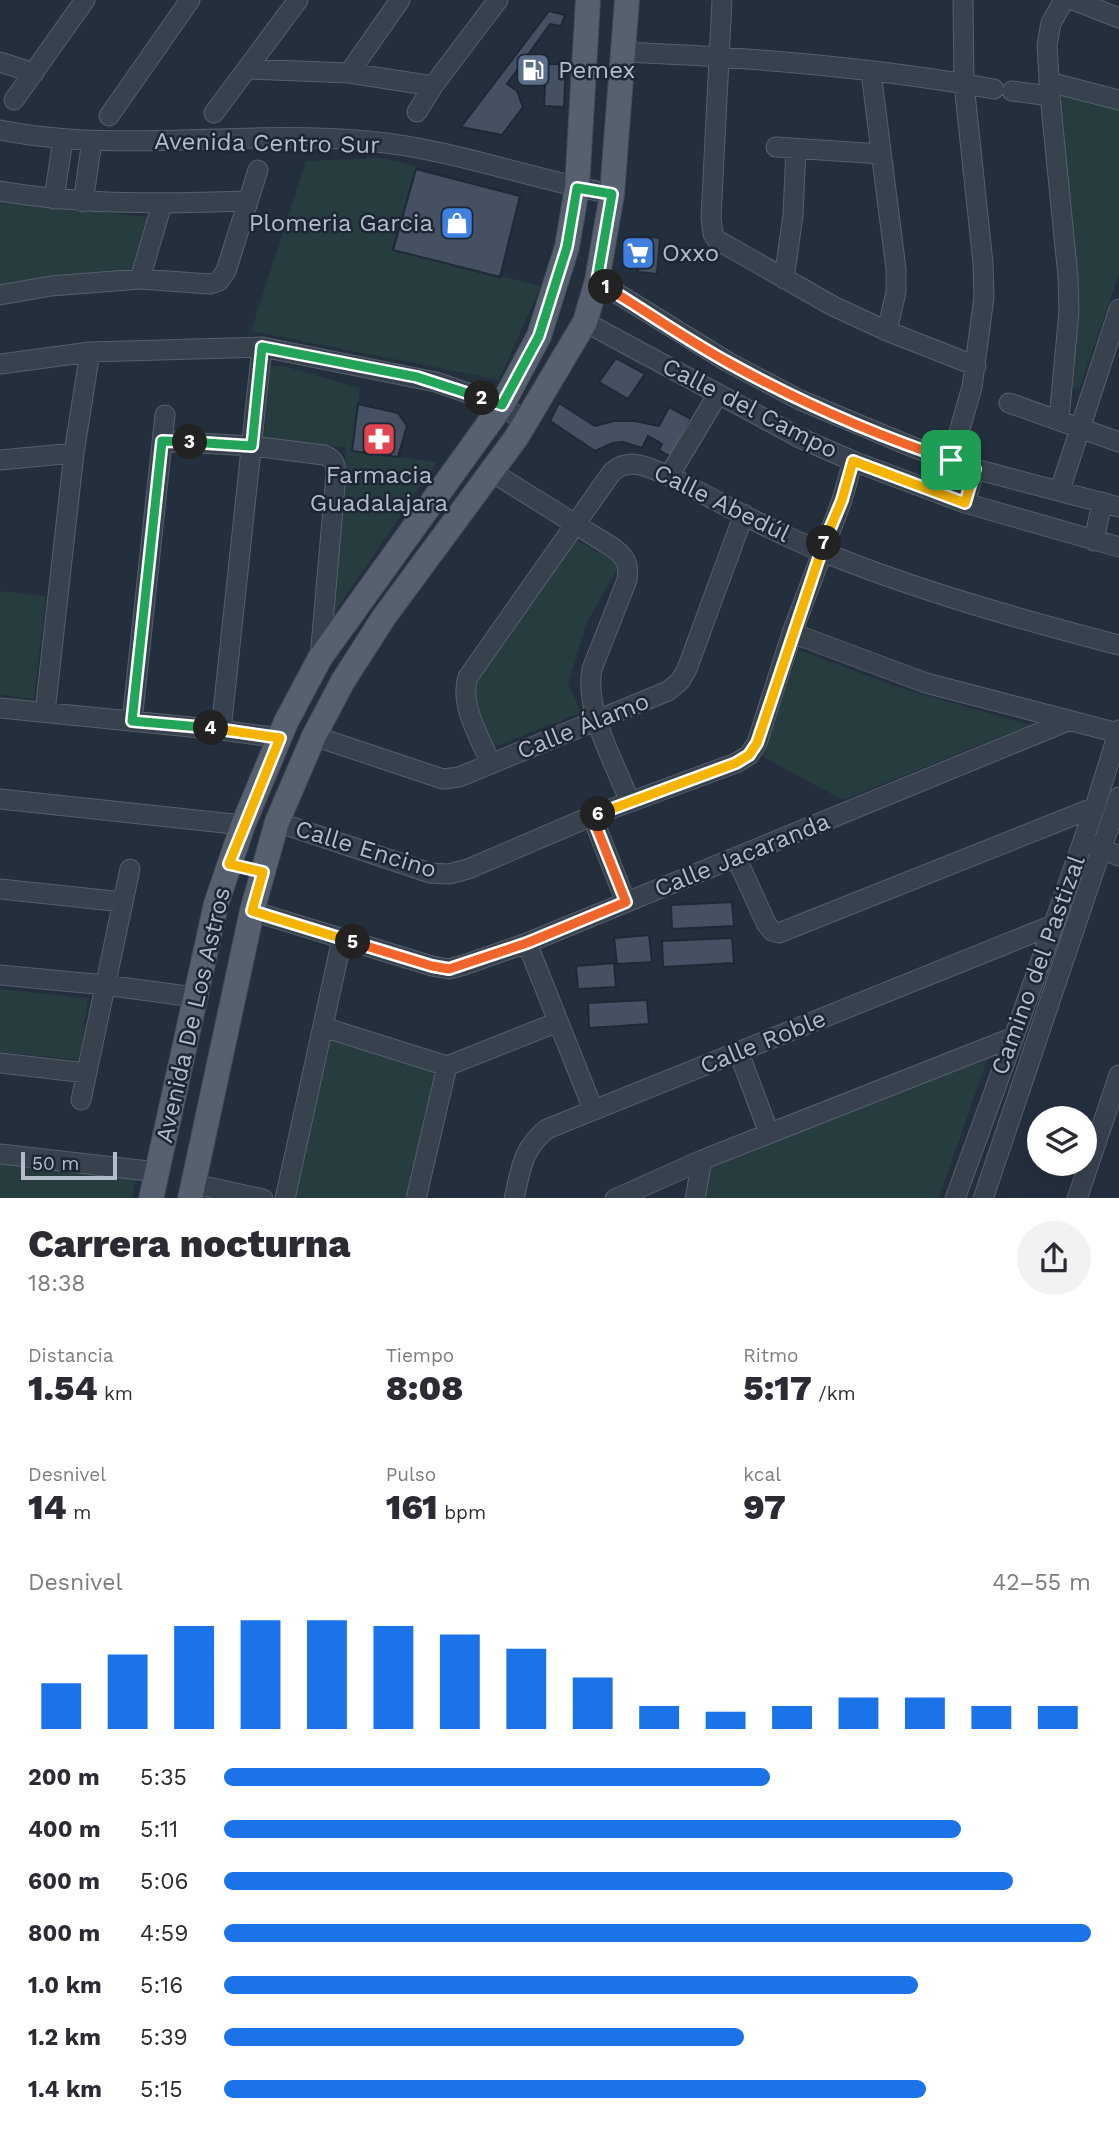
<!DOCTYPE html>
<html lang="es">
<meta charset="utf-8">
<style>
body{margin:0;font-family:"Work Sans",sans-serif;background:#f2f2f3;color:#2b2b33;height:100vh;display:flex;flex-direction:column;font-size:26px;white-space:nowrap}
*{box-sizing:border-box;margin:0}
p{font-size:23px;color:#7c7c81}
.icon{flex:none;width:38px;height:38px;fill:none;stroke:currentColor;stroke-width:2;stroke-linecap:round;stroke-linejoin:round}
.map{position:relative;height:1198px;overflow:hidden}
.side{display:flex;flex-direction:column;background:#fff;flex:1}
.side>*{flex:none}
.buttons{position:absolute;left:1027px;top:1106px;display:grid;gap:14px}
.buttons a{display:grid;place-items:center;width:70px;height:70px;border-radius:50%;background:#fff;box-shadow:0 7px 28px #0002;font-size:35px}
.scale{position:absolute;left:21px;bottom:18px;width:96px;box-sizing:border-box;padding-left:7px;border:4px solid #b4bcc9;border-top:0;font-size:19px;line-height:24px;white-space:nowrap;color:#b4bcc9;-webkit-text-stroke:5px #1d2633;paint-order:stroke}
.pin{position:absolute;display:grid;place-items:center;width:60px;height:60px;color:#fff;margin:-30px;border-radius:14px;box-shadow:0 4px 10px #0006}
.km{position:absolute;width:35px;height:35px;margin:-18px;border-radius:50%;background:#222;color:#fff;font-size:19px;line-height:35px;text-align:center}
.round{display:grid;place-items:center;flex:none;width:74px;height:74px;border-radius:37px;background:#f2f2f3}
.overview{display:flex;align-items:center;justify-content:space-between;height:119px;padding:0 28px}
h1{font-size:38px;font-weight:800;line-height:52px}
.figures{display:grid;grid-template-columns:repeat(3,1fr);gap:10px;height:119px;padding:7px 28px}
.figures div{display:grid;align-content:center}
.figures b{font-size:35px;font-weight:800}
.figures small{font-size:19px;font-weight:400}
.figures p{font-size:19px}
.chart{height:196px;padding:14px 28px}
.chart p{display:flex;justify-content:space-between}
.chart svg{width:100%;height:126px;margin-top:7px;stroke:#1a73e8;stroke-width:6}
ul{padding:0 28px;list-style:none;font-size:23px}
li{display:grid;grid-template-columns:112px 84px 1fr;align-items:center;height:52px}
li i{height:18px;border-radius:9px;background:#1a73e8}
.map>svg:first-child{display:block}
</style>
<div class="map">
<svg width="1119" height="1199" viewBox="0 0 1119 1199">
<rect width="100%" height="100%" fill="#242f3e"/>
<path fill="#263c3f" d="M1056,85L1119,106V274L1079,390L1067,385Z
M381,158L417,166L393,250L541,286L499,380L251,331L306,161Z
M0,202L149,217L133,273L0,288Z
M270,366H284L360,388L353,451L437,462L330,619L346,448L264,439Z
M574,539L620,564L587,622L568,684L581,713L491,748L467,691Z
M0,591L46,596L34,699L0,695Z
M799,650L897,687L1030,725L843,800L762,756Z
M0,989L88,998L80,1060L0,1052Z
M329,1036L437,1068L406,1198H296Z
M988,1057L939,1198L702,1199L709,1165Z
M0,1160L137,1175L132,1198L0,1199Z"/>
<path fill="#455162" stroke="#1f2835" stroke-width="2" d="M549,11L565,15L561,26L550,24L507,84L517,91L523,107L502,135L461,127Z
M546,64H566L564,107L544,106Z
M416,169L520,196L500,277L393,250Z
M641,236L660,238L657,274L638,272Z
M616,358L645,374L628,399L599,382Z
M559,403L595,426L614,421H635L659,426L669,407L691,419L671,457L659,450L662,444L648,436L642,448L623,442L613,443L595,451L550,421Z
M358,404L398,413L407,426L398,457L352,451Z
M732,902L734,926L672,929L671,905Z
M649,935L652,962L617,964L614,938Z
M732,938L734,963L663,967L662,941Z
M614,963L616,987L578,989L576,966Z
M647,1000L649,1024L589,1028L588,1003Z"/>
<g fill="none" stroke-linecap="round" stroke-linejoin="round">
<defs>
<path id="minor" d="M722,0L711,218L713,234L717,240L833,306L887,331L976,366
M1073,0L1119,18
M624,52C747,57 873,67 994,89
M0,62L34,73
M247,69L349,73L433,86
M871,72L896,269V292L887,331
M349,73L400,0
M1049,82L1119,100
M1012,91L1050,96
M14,100L85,0
M417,112L433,86L498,0
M214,113L298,0
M109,116L190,0
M0,130C121,154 245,129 367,141C450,148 530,179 612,194
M776,147L881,154
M0,191C82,205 165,204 248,201
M54,199L63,139
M83,202L92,141
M140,279L162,204
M784,279L793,215L796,149
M597,281L728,362L800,400L915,448L975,469L1119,507
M0,295L51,286L140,279L210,284L219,281L226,271L258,170
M585,322L800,438L853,461L965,503L1119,547
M0,364L90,352L262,347L436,382L502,405L525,422
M1009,403L1119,442
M1059,419L1069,311L1068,277L1050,96L1047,45L1051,23L1064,0
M162,441L252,446L324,455C334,459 336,464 336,474L320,658
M0,460L74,453
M951,460L972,387L984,297L983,263L964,84L963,0
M492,472L615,549C627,559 629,565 627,580L592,669C584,710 615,764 630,802
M669,476L718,394
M1060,490L1119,309
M965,503L975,469
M1094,541L1102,502
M792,633L926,683L1118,733
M0,708L221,730L280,738
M45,712L74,453L90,352
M132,721L165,415
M221,730L262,347
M314,736L443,779L459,777L668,691L680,681L687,669L744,514
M491,764C480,738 459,705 468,677L612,472C631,456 649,468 669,476C720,502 770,531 823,552C919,591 1019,619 1119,645
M0,799L243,825
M592,816L626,902
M277,822L430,873L449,874L468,869L592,816L736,763L749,755L757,743L792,633L842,500L853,461
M1090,844L1119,856
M736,857L766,923L772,931L779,933L1095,807
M0,889L123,902
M252,911L432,966L449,969L464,965L527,943L1068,721
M527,943L593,1109
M0,975L105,985L194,997
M323,1027L447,1066
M739,1053L769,1133
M0,1063L86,1073
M81,1100L130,869
M0,1154L157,1172
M194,1184L263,1199
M285,1199L342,939
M416,1199L447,1066L558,1022
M514,1199C521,1169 522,1149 547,1129L1053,925
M615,1199L702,1160L1014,1037
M695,1199L702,1160
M955,1199L1014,1037L1095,807L1119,730
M983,1199L1119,797
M1077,1199L1119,1075"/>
<path id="major" d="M151,1199L216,904L243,825L286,722L320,658L502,405L539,336L567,247L577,188L588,0
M190,1199L252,911L277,822L314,736L343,681L384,617L516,438L585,322L597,281L612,194L627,0"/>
</defs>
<use href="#minor" stroke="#565f6c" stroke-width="21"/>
<use href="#major" stroke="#414a57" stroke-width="26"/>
<use href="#minor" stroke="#38414e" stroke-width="19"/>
<use href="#major" stroke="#56606e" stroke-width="24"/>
</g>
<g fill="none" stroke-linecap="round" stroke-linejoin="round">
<defs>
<path id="split-1" d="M606,287C647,312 687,340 729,363C800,402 875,435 951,460"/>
<path id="split-2" d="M482,398L502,405L539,336L567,247L577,188L612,194L597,281L606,287"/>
<path id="split-3" d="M190,442L252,446L262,347L417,377L482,398"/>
<path id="split-4" d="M190,442L162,441L132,721L211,728"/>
<path id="split-5" d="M211,728L280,738L229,864L263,872L252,911L353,942"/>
<path id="split-6" d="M353,942L432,966L449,969L527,943L626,902L592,816L598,814"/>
<path id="split-7" d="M598,814L736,763L749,755L757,743L824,543"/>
<path id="split-8" d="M824,543L842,500L853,461L965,503L975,469L951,460"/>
</defs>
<use href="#split-1" stroke="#fff" stroke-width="14"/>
<use href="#split-2" stroke="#fff" stroke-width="14"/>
<use href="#split-3" stroke="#fff" stroke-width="14"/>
<use href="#split-4" stroke="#fff" stroke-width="14"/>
<use href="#split-5" stroke="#fff" stroke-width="14"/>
<use href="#split-6" stroke="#fff" stroke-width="14"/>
<use href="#split-7" stroke="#fff" stroke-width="14"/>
<use href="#split-8" stroke="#fff" stroke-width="14"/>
<use href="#split-1" stroke="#f0652b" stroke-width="9"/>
<use href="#split-2" stroke="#22a559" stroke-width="9"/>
<use href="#split-3" stroke="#22a559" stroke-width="9"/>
<use href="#split-4" stroke="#22a559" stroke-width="9"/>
<use href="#split-5" stroke="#f5b400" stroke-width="9"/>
<use href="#split-6" stroke="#f0652b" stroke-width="9"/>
<use href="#split-7" stroke="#f5b400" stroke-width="9"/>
<use href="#split-8" stroke="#f5b400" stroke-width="9"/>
</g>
<defs>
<symbol id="fuel-square" viewBox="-11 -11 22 22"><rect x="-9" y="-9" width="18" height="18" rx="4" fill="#5c6f8a" stroke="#1d2633"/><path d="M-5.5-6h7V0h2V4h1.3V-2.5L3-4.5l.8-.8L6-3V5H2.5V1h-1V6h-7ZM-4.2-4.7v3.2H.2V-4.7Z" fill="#fff"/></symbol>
<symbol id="shop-square" viewBox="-11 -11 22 22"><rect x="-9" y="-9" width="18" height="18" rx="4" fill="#3f7fe0" stroke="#1d2633"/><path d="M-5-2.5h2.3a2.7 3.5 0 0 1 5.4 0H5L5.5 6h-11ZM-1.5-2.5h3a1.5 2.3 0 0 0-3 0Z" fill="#fff"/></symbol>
<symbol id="supermarket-square" viewBox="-11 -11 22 22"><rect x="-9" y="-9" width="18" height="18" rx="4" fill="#3f7fe0" stroke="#1d2633"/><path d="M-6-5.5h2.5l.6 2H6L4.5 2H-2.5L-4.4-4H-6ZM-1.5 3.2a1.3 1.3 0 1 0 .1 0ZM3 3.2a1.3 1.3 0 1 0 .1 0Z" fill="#fff"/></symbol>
<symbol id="pharmacy-square" viewBox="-11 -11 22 22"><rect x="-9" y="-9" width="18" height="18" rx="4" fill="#e0444e" stroke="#1d2633"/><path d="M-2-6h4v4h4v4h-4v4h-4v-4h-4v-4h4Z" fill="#fff"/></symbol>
</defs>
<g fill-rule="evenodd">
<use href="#fuel-square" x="514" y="51" width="38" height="38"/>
<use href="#shop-square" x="438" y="204" width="38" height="38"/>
<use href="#supermarket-square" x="619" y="234" width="38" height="38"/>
<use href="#pharmacy-square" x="360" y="420" width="38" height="38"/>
</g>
<g text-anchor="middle" stroke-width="5" stroke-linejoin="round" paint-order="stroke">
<g font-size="24" fill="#b4bcc9" stroke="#1d2633" text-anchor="start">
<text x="558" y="78">Pemex</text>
<text x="433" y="231" text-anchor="end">Plomeria Garcia</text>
<text x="662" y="261">Oxxo</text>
<text x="379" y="483" text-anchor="middle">Farmacia<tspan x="379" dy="28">Guadalajara</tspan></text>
</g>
<g font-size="24" fill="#b4bcc9" stroke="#1d2633">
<text transform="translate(267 143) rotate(1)" y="8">Avenida Centro Sur</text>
<text transform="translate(750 408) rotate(27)" y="8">Calle del Campo</text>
<text transform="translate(722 503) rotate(26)" y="8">Calle Abedúl</text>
<text transform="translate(583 726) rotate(-22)" y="8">Calle Álamo</text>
<text transform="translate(366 849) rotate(17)" y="8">Calle Encino</text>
<text transform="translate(742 855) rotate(-22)" y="8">Calle Jacaranda</text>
<text transform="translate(1038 965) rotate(-70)" y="8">Camino del Pastizal</text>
<text transform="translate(193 1015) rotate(-77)" y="8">Avenida De Los Astros</text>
<text transform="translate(763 1042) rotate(-22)" y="8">Calle Roble</text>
</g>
</g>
</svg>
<div class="buttons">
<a><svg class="icon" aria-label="layers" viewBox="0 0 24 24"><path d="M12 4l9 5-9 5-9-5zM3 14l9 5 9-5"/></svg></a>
</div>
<div class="scale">50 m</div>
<div class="pin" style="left:951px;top:460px;background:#1e9e55"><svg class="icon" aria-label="arrive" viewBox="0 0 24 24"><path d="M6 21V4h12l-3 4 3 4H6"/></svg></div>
<b class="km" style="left:606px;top:287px">1</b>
<b class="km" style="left:482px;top:398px">2</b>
<b class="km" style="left:190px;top:442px">3</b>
<b class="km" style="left:211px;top:728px">4</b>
<b class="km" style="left:353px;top:942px">5</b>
<b class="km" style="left:598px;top:814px">6</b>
<b class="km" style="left:824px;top:543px">7</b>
</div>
<section class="side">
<div class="overview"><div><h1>Carrera nocturna</h1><p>18:38</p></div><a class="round"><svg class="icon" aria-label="share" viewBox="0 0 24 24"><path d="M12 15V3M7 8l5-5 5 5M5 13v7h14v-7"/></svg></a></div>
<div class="figures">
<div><p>Distancia</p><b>1.54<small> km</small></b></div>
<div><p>Tiempo</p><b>8:08</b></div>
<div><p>Ritmo</p><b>5:17<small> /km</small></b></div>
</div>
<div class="figures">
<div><p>Desnivel</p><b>14<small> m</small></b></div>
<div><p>Pulso</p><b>161<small> bpm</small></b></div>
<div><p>kcal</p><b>97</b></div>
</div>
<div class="chart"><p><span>Desnivel</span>42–55 m</p>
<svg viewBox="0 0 160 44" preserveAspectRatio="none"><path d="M5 44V28M15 44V18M25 44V8M35 44V6M45 44V6M55 44V8M65 44V11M75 44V16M85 44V26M95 44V36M105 44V38M115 44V36M125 44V33M135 44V33M145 44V36M155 44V36"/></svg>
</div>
<ul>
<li><b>200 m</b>5:35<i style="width:63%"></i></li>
<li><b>400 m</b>5:11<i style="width:85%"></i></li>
<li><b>600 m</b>5:06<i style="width:91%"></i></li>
<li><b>800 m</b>4:59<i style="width:100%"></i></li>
<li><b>1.0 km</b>5:16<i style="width:80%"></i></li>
<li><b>1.2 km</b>5:39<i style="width:60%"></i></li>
<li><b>1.4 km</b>5:15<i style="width:81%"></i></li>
</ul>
</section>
